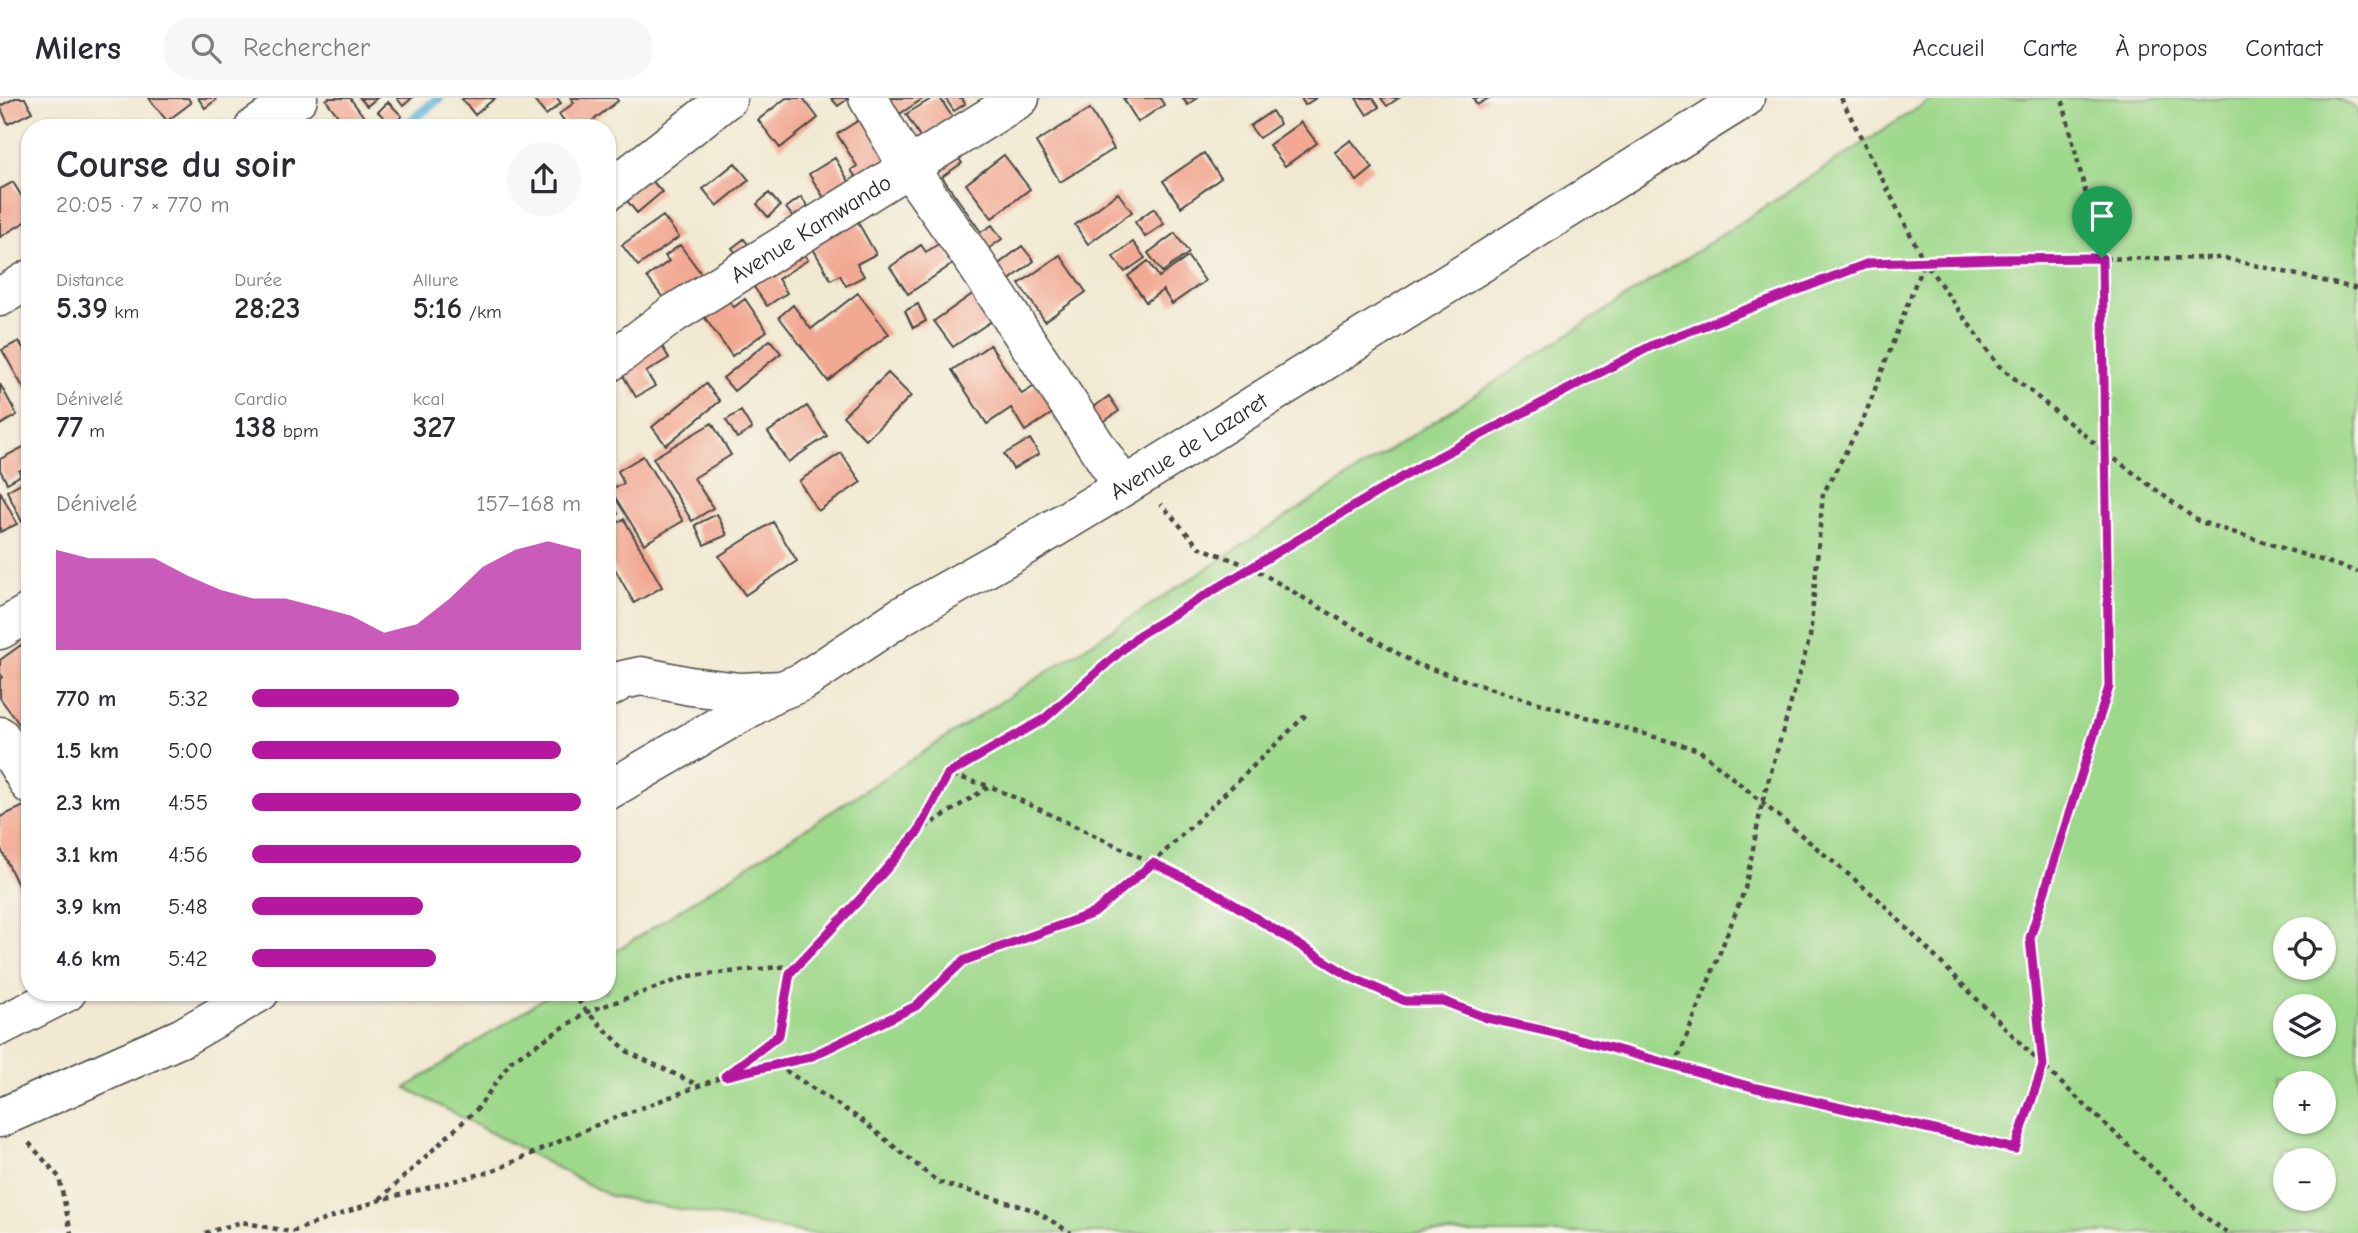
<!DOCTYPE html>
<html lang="fr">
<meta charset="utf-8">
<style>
body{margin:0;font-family:"Comic Neue",sans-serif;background:#f7f7f7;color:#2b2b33;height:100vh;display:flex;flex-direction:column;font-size:26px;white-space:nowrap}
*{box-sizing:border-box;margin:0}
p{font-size:23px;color:#7c7c81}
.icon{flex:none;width:38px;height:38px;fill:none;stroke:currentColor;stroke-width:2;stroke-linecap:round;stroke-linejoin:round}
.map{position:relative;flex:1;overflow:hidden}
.panel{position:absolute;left:21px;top:21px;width:595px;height:882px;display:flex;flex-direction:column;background:#fff;border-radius:28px;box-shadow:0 2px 5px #0004}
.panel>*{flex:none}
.buttons{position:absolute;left:2273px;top:819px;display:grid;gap:14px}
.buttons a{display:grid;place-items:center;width:63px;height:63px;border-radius:50%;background:#fff;box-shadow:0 2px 5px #0004;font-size:35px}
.pin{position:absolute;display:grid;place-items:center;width:60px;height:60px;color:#fff;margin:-72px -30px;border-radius:50% 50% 50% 0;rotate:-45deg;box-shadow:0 0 7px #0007}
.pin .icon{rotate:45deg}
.round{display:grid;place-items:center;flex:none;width:74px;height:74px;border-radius:37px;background:#f7f7f7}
.overview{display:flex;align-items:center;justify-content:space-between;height:119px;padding:0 35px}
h1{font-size:38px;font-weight:700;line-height:52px}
.stats{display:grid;grid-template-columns:repeat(3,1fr);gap:10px;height:119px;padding:7px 35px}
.stats div{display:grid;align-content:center}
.stats b{font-size:30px;font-weight:700}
.stats small{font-size:19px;font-weight:400}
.stats p{font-size:19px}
.chart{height:196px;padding:14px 35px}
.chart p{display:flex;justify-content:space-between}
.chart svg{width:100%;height:126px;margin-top:7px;fill:#b5179e;opacity:.7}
ul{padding:0 35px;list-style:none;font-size:23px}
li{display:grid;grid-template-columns:112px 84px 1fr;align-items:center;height:52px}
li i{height:18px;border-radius:9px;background:#b5179e}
header{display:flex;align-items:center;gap:42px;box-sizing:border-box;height:98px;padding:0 35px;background:#fff;border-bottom:2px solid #e1e1e2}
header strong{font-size:33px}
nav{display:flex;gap:38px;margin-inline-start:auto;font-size:24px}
.search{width:490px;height:63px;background:#f7f7f7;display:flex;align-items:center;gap:18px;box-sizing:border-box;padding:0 24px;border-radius:38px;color:#7c7c81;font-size:26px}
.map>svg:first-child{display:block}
</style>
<header>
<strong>Milers</strong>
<div class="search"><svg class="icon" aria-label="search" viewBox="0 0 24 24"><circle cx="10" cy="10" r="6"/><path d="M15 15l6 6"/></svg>Rechercher</div>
<nav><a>Accueil</a><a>Carte</a><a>À propos</a><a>Contact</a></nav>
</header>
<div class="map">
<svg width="2358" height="1135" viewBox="0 0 2358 1135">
<rect width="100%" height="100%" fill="#f7f3e8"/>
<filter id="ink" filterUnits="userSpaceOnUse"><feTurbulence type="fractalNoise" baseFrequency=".0143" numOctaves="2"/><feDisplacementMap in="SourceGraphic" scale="14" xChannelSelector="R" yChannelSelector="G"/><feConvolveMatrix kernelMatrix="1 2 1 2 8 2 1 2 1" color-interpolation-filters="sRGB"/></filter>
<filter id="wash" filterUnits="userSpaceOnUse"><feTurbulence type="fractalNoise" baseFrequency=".00686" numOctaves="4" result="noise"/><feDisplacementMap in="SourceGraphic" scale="28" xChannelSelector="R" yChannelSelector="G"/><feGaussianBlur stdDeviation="1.57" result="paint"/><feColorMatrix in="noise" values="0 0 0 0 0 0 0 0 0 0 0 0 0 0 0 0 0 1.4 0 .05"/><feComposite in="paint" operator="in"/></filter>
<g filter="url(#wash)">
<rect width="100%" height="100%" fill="#f1e9d2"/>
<path fill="#9ed88b" stroke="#64825b" stroke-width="2" fill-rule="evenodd" d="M1933,0H2337L2358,11V1135H806L610,1098L406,990L553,894H607V859ZM2286,831H2324V870H2286ZM2286,908H2324V947H2286ZM2286,985H2324V1024H2286ZM2286,1062H2324V1101H2286Z"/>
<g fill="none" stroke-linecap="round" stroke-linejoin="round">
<path stroke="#5bb1d8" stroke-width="10" d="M403,30L439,0"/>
</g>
<g id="blocks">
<path fill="#f2a993" d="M15,0H25L32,14L8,26L0,8Z
M149,0H188L191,5L167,23Z
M198,0H214L216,2L205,10Z
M329,0H350L372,30H347L326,2Z
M360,0H377L367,8Z
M397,0H412L403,8Z
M464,0H495L475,17L462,1Z
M532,0H557L561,5L546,17Z
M571,0H616L618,3L583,30H570L559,16L574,5Z
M786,0H803L818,20L780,50L758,22Z
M831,0H849L838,8Z
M887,0H924L898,17Z
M933,0H940L956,25L924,45L906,16Z
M945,0H962L965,6L954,13Z
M1123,0H1160L1164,7L1138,24Z
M1182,0H1196L1188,7Z
M1301,0H1316L1305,7Z
M1356,0H1373L1379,9L1367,17Z
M1381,0H1399L1387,8Z
M1473,0H1489L1477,7Z
M388,4L402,18L393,28L378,14Z
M1090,11L1114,51L1060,84L1036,44Z
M1272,13L1280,26L1259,40L1250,28Z
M333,19L341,30H317Z
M864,19L894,68L862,88L851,72L857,68L837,36Z
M1301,24L1317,45L1285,68L1269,47Z
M1351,42L1373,70L1357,83L1335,54Z
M952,52L962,65L942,79L981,134L992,127L1002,141L978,158L920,74Z
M1204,55L1221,80L1181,109L1163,83Z
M1004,57L1030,91L992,120L966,86Z
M835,60L851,87L826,103L809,76Z
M735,65L749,82L717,108L703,91Z
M648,78L662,94L637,115L623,98Z
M13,84L30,112V121L0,139V91Z
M769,95L780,108L768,119L757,106Z
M1118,95L1132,114L1088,146L1075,127Z
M801,99L812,114L797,124L786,110Z
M1154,110L1164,126L1145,139L1135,124Z
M852,114L876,156L857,166L864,178L846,188L840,177L831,182L807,140Z
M663,118L679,139L638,168L622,147Z
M1175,135L1189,155L1162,174L1148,155Z
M744,141L754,154L742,163L732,150Z
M1133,144L1145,160L1125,174L1113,159Z
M940,145L954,165L908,196L890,169L921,147L926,154Z
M680,147L703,178L667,205L647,179L669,163L665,158Z
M1022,148L1034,163L1007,184L996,168Z
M800,150L808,162L778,181L787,195L767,208L750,183Z
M1060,157L1086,194L1045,223L1019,186Z
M1188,159L1205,183L1172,206L1163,192L1146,204L1128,178L1148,163L1159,179Z
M858,195L889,236L828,283L779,219L793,207L811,231Z
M974,195L993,222L953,249L934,223Z
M727,200L734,209L745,201L767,233L732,258L703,217Z
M918,206L926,223L913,230L905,213Z
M657,240L669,260L646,274L655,288L636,299L616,266Z
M770,242L781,255L734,293L723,280Z
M19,243L30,263V288L24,291L2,252Z
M990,247L1022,296L1041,284L1059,311L1025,333L1011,310L987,326L952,272Z
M888,275L911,298L866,342L843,318Z
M0,286L17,317L0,327Z
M706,286L720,303L666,347L652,329Z
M1109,298L1119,313L1099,327L1088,313Z
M807,308L827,338L788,364L768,334Z
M741,313L752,331L737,340L726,322Z
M712,325L731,357L694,380L713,410L692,423L653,360Z
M1030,341L1039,356L1013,371L1004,356Z
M27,347L30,353V367L19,373L21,377L7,385L0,372V361Z
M841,355L861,384L818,413L799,383Z
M643,358L683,423L644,446L610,391L624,386L618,373Z
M28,381L30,420L22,424L7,393Z
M0,393L17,426L0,434Z
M607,397L618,416L607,423Z
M717,416L727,437L704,447L695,427Z
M624,421L662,489L634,505L607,457V430Z
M773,424L797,463L745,497L719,458Z
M21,547L30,558V631L25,634L0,600V581L3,579L0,575V562Z
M24,708L30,722V813L0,749V719Z"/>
</g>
</g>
<g filter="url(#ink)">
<use href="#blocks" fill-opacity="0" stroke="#494844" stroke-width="2"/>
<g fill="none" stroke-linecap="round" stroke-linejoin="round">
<defs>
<g id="minor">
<path d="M868,0L908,69L974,163L1123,388"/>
<path d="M254,30L298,0"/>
<path d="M607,94L728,0"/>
<path d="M0,199L30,181"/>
<path id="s1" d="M607,266L673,216L1020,0"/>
<path d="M0,532L30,514"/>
<path id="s2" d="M607,591L623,582L641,578L690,588L740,594L782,592L802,584L903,517L1008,458L1144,376L1745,0"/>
<path d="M0,638L30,687"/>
<path d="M607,693L777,594"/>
<path d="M0,928L67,894"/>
<path d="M0,1020L183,939L260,894"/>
</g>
</defs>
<use href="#minor" stroke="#494844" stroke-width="41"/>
<path stroke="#494844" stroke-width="4.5" stroke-dasharray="5 5" stroke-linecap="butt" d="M1841,0L1924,163L1998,267L2104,353L2198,423L2358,474
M948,676L1044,621L1139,537L1251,469L1199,449L1161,406
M919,734L948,676L989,688
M572,894L587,914L628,954L698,987
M777,967L860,1021L938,1084L1034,1112L1071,1135
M1675,968L1745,791L1762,705L1810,539L1823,396L1864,320L1924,163
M729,977L810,959L916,908L963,863L1094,815L1153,765L1308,615
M29,1045L59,1079L71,1135
M380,1101L478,1010L511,963L587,914L689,878L798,867
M205,1135L242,1124L291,1134L380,1102L493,1073L594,1028L725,978L779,937L790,875L863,798L918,734L990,688L1212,793L1351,879L1405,903H1443L1487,920L1572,939L1752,989L2015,1051L2043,968L2030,840L2109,589L2102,161L2062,0
M2227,1135L2205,1119L2043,968L1878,801L1699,652L1498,593L1416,566L1251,469L1421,368L1653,247L1869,165L1999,161L2224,160L2358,191"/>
<use href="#minor" stroke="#fff" stroke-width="38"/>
</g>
</g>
<g fill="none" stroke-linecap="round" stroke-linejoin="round" filter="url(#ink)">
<defs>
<path id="route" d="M2102,160L2109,589L2030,840L2043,968L2015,1051L1752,989L1572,939L1487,920L1443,903H1405L1351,879L1212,793L1153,765L1094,815L963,863L916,908L810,959L725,978L779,937L790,875L863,798L918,734L948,676L1044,621L1139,537L1421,368L1653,247L1869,165L1999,161Z"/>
</defs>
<use href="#route" stroke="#fff" stroke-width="14"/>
<use href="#route" stroke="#b5179e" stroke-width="9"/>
</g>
<g text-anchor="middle" stroke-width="6" stroke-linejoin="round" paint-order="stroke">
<g font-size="23" fill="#2b2b2b" stroke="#f7f3e8">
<text dy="8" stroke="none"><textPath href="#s1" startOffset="245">Avenue Kamwando</textPath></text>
<text dy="8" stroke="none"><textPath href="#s2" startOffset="654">Avenue de Lazaret</textPath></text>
</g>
</g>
</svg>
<div class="buttons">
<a><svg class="icon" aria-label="locate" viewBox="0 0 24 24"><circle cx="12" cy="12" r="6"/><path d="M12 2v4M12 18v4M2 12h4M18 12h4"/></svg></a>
<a><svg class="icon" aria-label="layers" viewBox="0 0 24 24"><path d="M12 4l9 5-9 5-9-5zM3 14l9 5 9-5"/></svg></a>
<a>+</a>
<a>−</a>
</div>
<div class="pin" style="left:2102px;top:160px;background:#1e9e55"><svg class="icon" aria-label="arrive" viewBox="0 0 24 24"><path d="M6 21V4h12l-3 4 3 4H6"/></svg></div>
<section class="panel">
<div class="overview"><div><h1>Course du soir</h1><p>20:05 · 7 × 770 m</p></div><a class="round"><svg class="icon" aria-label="share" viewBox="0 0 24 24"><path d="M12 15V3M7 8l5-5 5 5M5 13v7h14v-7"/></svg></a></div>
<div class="stats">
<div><p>Distance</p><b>5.39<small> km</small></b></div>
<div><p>Durée</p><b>28:23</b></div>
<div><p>Allure</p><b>5:16<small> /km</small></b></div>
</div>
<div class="stats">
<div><p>Dénivelé</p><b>77<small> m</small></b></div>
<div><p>Cardio</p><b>138<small> bpm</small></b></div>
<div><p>kcal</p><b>327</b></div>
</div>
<div class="chart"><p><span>Dénivelé</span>157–168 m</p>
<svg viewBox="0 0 160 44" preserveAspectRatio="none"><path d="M0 44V9L10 12L20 12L30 12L40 18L50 23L60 26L70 26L80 29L90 32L100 38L110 35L120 26L130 15L140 9L150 6L160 9V44z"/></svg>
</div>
<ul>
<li><b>770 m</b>5:32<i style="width:63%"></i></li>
<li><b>1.5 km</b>5:00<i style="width:94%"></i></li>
<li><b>2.3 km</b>4:55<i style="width:100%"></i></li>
<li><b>3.1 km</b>4:56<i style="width:100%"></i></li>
<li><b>3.9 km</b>5:48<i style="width:52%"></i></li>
<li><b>4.6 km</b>5:42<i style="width:56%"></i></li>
</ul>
</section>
</div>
